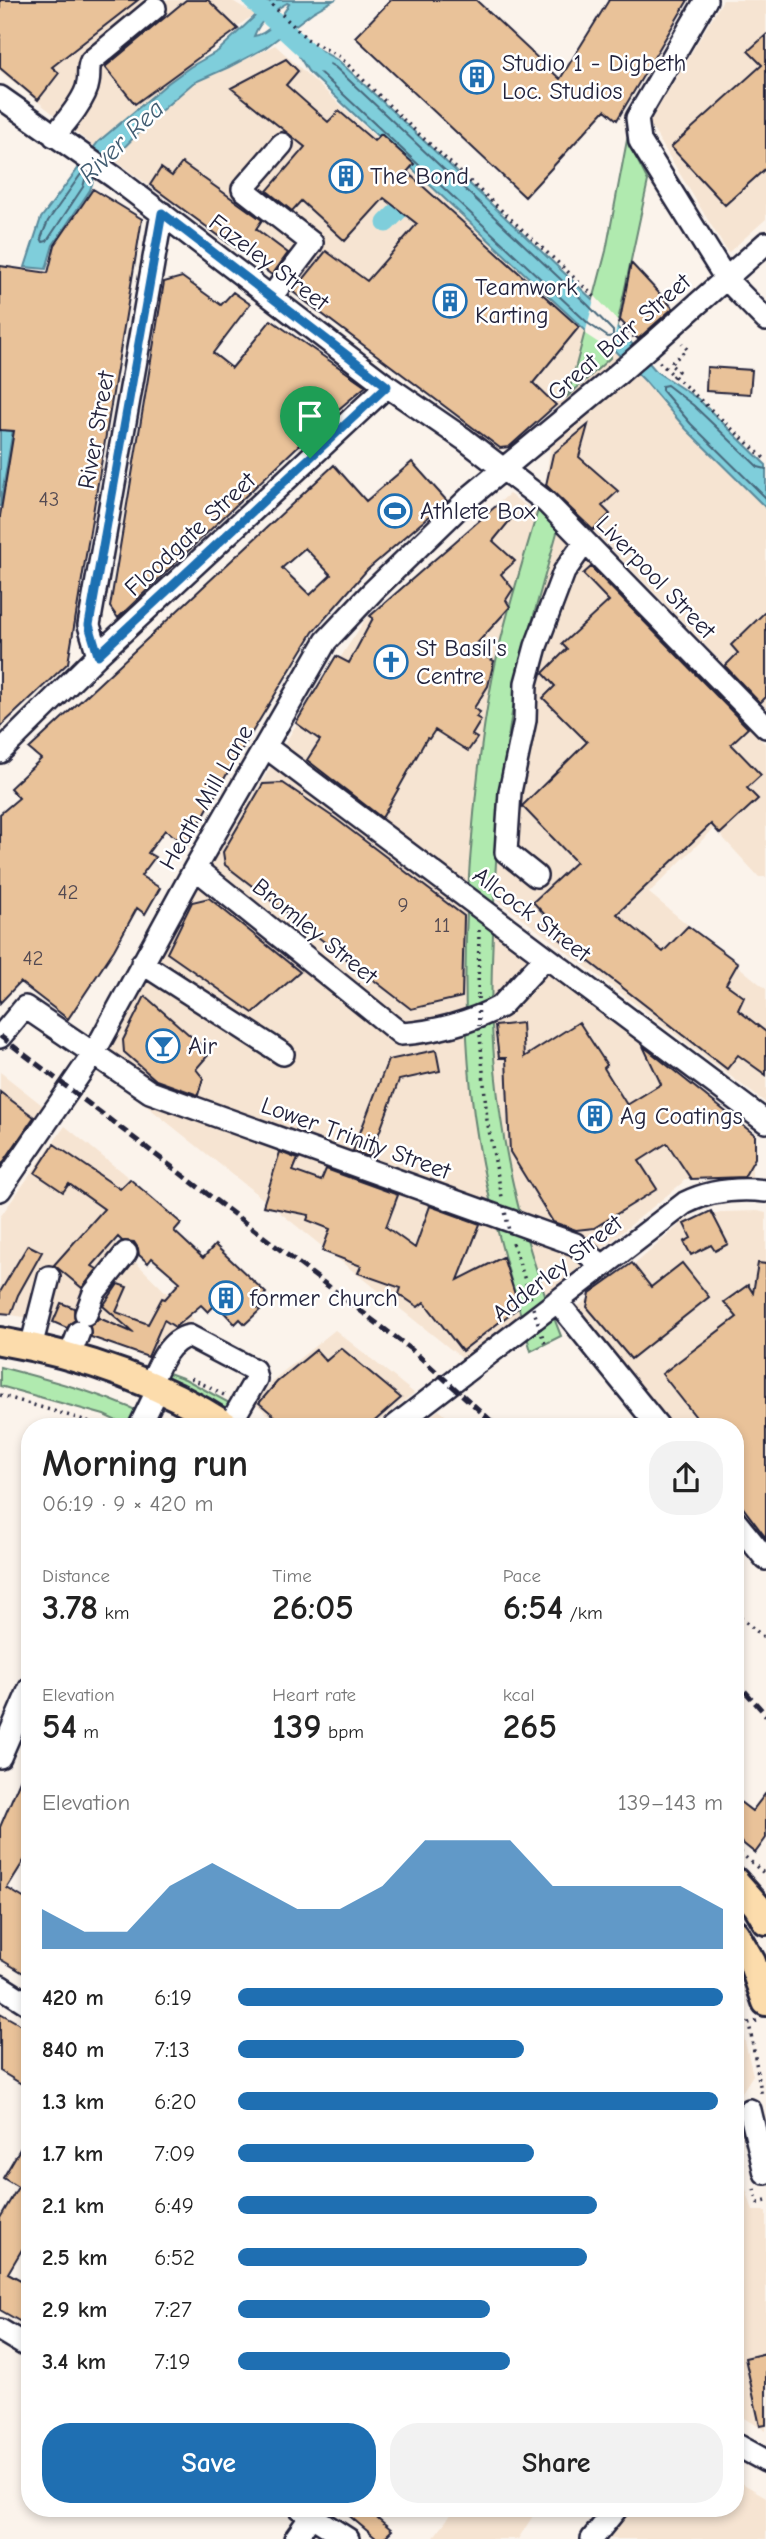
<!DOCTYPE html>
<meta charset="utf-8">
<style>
body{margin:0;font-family:"Comic Neue",sans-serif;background:#f2f2f2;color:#222;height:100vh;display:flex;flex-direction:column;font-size:26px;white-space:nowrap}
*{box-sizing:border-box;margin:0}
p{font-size:23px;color:#767676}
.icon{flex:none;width:38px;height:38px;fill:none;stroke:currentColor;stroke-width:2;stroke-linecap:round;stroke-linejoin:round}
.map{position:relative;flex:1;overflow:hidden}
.details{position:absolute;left:21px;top:1418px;width:723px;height:1099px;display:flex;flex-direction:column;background:#fff;border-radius:28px;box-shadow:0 4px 10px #0003}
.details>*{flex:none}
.pin{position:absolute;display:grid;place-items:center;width:60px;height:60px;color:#fff;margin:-72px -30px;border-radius:50% 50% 50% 0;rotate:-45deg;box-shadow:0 0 7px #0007}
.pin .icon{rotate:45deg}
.round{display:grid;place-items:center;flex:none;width:74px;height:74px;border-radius:28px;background:#f2f2f2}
.summary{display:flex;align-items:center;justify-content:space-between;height:119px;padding:0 21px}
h1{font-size:38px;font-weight:600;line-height:52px}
.stats{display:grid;grid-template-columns:repeat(3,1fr);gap:10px;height:119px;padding:7px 21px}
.stats div{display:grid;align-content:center}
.stats b{font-size:35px;font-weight:600}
.stats small{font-size:19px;font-weight:400}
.stats p{font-size:19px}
.chart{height:196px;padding:14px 21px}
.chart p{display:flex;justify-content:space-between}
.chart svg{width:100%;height:126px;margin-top:7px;fill:#1f6fb2;opacity:.7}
.button{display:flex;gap:14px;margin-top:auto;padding:14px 21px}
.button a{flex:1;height:80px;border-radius:28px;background:#1f6fb2;color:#fff;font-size:28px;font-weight:600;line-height:80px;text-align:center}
.button a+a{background:#f2f2f2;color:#222}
ul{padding:0 21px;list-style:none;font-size:23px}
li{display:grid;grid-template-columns:112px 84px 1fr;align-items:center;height:52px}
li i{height:18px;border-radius:9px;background:#1f6fb2}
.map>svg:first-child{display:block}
</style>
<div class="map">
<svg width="766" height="2539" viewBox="0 0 766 2539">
<rect width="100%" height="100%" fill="#fbf3eb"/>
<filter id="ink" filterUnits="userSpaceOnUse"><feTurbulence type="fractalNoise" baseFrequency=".0143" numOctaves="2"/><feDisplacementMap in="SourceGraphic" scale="14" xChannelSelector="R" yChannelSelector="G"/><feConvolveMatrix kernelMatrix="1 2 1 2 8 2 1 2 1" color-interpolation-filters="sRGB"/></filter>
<g filter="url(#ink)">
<path fill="#f6e4d2" d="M0,0H231L256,15L246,20L237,27L238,29L93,146L0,71Z
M723,0H766V219L728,253L649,123Z
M275,45L486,238L625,359L686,429L766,508V708L593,530L545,488L556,402L513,447L499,450L389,363L113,159L154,116L192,83L214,75Z
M509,494L527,506L538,510L558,529L766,745V877H759L714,828L649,893L766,989V1103L495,898L493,925L751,1132L752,1178L684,1179L682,1183L544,1296L533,1308L463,1359L98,1067L191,898L293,730L365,620Z
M0,1072L46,1108L0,1171Z
M65,1126L129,1178L94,1221L194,1320L163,1335L152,1359L53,1322L0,1313V1217Z
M758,1211L766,1213V1544L735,1505V1426H672L577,1307L634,1265L684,1221L721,1212Z
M335,1330L414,1393L373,1426H280L255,1403L274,1379Z
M439,1410L458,1426H418Z
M735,2000L753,2075L735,2103Z
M735,2155L753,2211H766V2431L735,2412Z
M735,2479L766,2497V2539H607L632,2508H735Z
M456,2508H538L518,2539H432Z"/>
<path fill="#b0eaaf" stroke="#698675" stroke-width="2" d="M627,140L648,181L610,358L568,396L606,251Z
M538,510L558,529C545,576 530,624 520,672C503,748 497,827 494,904C493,945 490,986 492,1026C497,1133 520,1237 561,1336L531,1351C509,1273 485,1195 474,1115C461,1018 464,921 473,825C478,767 485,708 498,652C509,604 524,557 538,510Z
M0,1367C62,1383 112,1396 169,1426H127L104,1415L0,1386Z
M166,1372L185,1379L233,1405L228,1411L166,1381Z"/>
<path fill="#7fcedb" stroke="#5a899b" stroke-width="2" fill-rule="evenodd" d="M272,0H334L313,12L265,48L229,67L193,83L155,116L94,178L90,190L53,245L46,269L25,267L41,218L98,142L168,83L190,67L218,51ZM287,3L289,4C282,17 268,34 254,36C260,20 273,11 287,3Z
M311,45L339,61L593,300L657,372L698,399L766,465V508L686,429L645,381L612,348L585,330L308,71L299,56L301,47Z
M0,376L21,382L0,507Z"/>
<path fill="#fbf3eb" d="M595,296L618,321L611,351L585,334Z"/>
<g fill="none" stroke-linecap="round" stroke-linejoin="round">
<path stroke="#47677b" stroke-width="2" d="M314,55L335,67L588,305L613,331V336L608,337L589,324L314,67L309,58Z
M81,174L86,176L83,187L47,241L43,242L41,238L48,221Z
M766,469L758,467L693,405L667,385L662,386V390L691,424L766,498"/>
<path stroke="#7fcedb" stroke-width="19" d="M252,0L320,63
M386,223L399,210"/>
</g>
<path fill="#e9c299" stroke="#22223b" stroke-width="2" fill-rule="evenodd" d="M0,0H138L52,67L59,73L38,100L0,68Z
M186,0H208L238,29L135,104L105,67Z
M391,0H476L560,79L609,0H688L617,120L605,110L525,197L355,37Z
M766,35V168L725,205L671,147L762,65L748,51Z
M286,59L298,71L286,85L328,122L339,111L374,141L381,134L414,164L407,172L579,327L533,383L556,405L509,447L500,448L293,292L326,251L367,281L417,224L384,198L345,241L301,201L292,211L267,191L305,147L231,88Z
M182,163L262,220L256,229L288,253L272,275L150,185L161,168L172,176Z
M93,189L142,219L68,663L0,727V516L14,431L0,430V266L48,273L55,245Z
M631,263L673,308L638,339L620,320Z
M182,277L221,305L233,292L250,304L213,353L232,368L271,320L366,386L320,425L118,618L110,607L164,282Z
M707,367L752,370L750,394L706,391Z
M588,425L579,457L618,491L602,506L610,514L593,530L546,485L553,454Z
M412,462L447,501L367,570L313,632L228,772L187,845L165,830L148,853L155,857L141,876L160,888L145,914L137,908L114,950L68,1019L20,982L0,1003V814L19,798L10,788L41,759L29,749L334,465L366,501ZM305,548L331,575L310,595L282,568Z
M497,505L511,519L493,541L515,561L501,574L513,589L506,600L510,607L472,649L494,661L488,686L474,708L480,712L476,717L481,720L472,735L477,738L468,751L435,730L429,739L427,738L382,818L307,760L320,740L296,723L336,656L349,663L373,618L370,616Z
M591,567L748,728L731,744L761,775L747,788L758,799L720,834L711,824L617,914L663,952L688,926L738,963L726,984L744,997L738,1010L766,1032V1075L738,1055L727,1069L541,924L547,917L533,902L576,862L522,806L587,742L543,698L555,686L543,673L567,649L562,644L609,601L583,574Z
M766,611V697L760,703L725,666L738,653L731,645Z
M283,783L336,819L464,916L462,997L411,1009L225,865L223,852L263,784Z
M209,898L300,972L253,1013L167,953L192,902Z
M145,996L210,1053L196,1069L203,1078L198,1095L156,1080L124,1052L123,1040Z
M579,1022L607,1065L604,1068L627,1105L661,1084L643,1046L755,1135V1158L744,1177L691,1179L667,1143L639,1161L657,1189L594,1228L576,1230L553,1222L510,1152L506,1058H499L495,1026L522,1023L524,1057Z
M436,1050L440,1071L399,1080L370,1157L353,1151L388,1060Z
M0,1092L34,1117L0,1167Z
M54,1144L120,1189L130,1179L181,1223L174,1231L203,1258L215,1245L266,1293L255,1305L260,1310L245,1324L240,1319L235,1324L216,1304L208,1312L201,1305L175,1327L164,1320L148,1357L91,1337L90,1326L99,1318L134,1333L103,1306L118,1284L127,1287L116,1312L148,1324L162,1298L165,1299L180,1282L152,1258L148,1263L139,1255L138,1248L134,1242L122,1241L118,1237L92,1266L97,1269L82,1288L54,1265L104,1209L69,1184L63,1192L35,1173Z
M280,1152L298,1159L293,1171L321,1181L326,1169L398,1195L386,1227L415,1248L430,1206L480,1224L458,1280L503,1257L519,1307L462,1351L424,1302L418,1307L399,1294L401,1288L358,1273L361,1266L322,1251L330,1229L307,1220L309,1215L263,1206Z
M711,1211L728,1244L715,1251L711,1245L691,1255L684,1242L691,1238L684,1224Z
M28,1245L42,1252L18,1295L11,1314L0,1313V1292Z
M632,1263L651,1287L682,1263L709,1297L631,1359L587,1307L590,1293Z
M758,1263L766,1264V1538L735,1497V1426H703L662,1374L737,1317L724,1302L748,1285L753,1293Z
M61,1303L74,1308L75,1320L67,1328L53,1322Z
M341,1348L401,1398L369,1426H286L259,1403L277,1382L316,1350L326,1361Z
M30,1757V1851L7,1888L30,1902V1977L0,1959V1827Z
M766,1793V1838L755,1853L735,1837V1798L752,1811Z
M0,2013L30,2030V2089L0,2071Z
M30,2132V2236L8,2273L30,2285V2308L21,2322L0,2310V2218L18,2187L3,2178Z
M766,2353V2425L760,2426L745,2358Z
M340,2508H379L373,2514L392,2530L383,2539H377Z"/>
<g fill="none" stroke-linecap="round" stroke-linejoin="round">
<defs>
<path id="minor" d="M706,0L637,118L640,141L726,279L766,320
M0,97L114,177L387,386L464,439L546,502L766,727
M54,136C65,123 86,99 88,83C90,74 87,69 91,61L155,8
M271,297L312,243L243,189L282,144
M650,346L766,243
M98,655L89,625L162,213
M266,747L766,1122
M0,752L98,655L387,386
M195,868L401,1034C434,1032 472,1022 501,1006L546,957
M536,876L506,852L510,792L525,720L526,683L536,646L564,572L585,542
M142,963L283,1054
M0,1037L25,1007L150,1092L575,1244L603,1266
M0,1190L94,1053L195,868L326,641L373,591L472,495L618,374
M557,1301L658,1426
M86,1314L94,1293L126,1253
M31,1347L49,1277
M70,1355L79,1332
M150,1385C158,1367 168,1340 189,1336L254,1370L256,1379L229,1426
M140,1426L158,1389
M395,1426L685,1203C711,1190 738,1188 766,1191
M735,1521L766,1559
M0,1757L30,1688
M0,1986L30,2005
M750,2110L765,2173
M0,2330L30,2348
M735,2444L766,2461
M299,2508L348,2539
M295,2539L317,2508
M592,2539L617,2508"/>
<path id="major" d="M0,1341C81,1355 158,1381 227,1426
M735,1881L757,1906L766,1921
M735,1933L752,1962L766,2002"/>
</defs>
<use href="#minor" stroke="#22223b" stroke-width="26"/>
<use href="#major" stroke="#22223b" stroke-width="32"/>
<path stroke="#22223b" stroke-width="3.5" stroke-dasharray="2 5" stroke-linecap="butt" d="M267,0L307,39L340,57L406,122L595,297
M618,321L634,337
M659,362L766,460
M672,377L678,371L670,364L687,349L682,343
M478,995L479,929
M480,1035L487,1120L502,1197
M513,1243L531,1299
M191,1378L224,1395
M0,1395L104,1426
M735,1613L766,1639
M735,1848L766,1875
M757,2021L749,2023L762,2097
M754,2189L758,2203L766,2201"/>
<use href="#minor" stroke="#fff" stroke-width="21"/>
<use href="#major" stroke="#fcdcac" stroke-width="26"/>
<path stroke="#22223b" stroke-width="5" stroke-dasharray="10 5" stroke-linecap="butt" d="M0,1036L412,1350L497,1426
M735,1680L766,1715"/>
<defs>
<path id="minor-bridge" d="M618,374L650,346"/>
</defs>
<use href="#minor-bridge" stroke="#22223b" stroke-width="26" stroke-linecap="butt"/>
<path stroke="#22223b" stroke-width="3.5" stroke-dasharray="2 5" stroke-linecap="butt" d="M478,997L479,1026
M504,1206L509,1231
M533,1308L545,1344"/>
<use href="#minor-bridge" stroke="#fff" stroke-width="21"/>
</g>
</g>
<g fill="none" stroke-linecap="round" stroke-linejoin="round" filter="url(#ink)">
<defs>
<path id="route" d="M162,213L387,386L98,655L89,625Z"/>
</defs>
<use href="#route" stroke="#fff" stroke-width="14"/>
<use href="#route" stroke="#1f6fb2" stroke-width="9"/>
</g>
<defs>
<symbol id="building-ring" viewBox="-11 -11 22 22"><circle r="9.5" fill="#fff" stroke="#1f6fb2" stroke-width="1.5"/><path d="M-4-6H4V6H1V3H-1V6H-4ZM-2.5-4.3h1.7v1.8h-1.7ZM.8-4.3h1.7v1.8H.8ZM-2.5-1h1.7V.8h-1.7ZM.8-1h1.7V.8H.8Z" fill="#1f6fb2"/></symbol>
<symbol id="stadium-ring" viewBox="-11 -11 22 22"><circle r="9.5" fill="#fff" stroke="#1f6fb2" stroke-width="1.5"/><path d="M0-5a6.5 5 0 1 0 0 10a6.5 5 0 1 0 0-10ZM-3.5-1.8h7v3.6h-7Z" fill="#1f6fb2"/></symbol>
<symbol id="church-ring" viewBox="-11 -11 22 22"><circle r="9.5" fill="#fff" stroke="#1f6fb2" stroke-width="1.5"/><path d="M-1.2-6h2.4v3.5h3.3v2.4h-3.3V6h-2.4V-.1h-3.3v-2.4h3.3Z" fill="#1f6fb2"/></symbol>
<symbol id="bar-ring" viewBox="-11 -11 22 22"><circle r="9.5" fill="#fff" stroke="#1f6fb2" stroke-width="1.5"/><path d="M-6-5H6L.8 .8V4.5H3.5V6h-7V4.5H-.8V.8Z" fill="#1f6fb2"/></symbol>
</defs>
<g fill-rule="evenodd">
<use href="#building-ring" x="458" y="58" width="38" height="38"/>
<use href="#building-ring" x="327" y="157" width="38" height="38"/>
<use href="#building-ring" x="431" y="282" width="38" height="38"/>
<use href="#stadium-ring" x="376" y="492" width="38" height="38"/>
<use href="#church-ring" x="372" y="643" width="38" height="38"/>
<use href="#bar-ring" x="144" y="1027" width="38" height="38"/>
<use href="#building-ring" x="576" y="1097" width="38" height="38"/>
<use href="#building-ring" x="207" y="1279" width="38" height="38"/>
</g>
<g text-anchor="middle" stroke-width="5" stroke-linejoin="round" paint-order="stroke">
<g font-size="21" fill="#544a52">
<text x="49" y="506">43</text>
<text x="68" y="899">42</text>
<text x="403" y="912">9</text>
<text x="442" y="932">11</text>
<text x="33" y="965">42</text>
</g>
<g font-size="24" fill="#22223b" stroke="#fff" text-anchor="start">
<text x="502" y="71">Studio 1 - Digbeth<tspan x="502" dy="28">Loc. Studios</tspan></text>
<text x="370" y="184">The Bond</text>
<text x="475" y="295">Teamwork<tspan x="475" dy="28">Karting</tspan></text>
<text x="420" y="519">Athlete Box</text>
<text x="416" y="656">St Basil's<tspan x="416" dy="28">Centre</tspan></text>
<text x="188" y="1054">Air</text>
<text x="620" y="1124">Ag Coatings</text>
<text x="250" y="1306">former church</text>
</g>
<g font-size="24" fill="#22223b" stroke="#fff">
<text transform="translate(269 262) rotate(37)" y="8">Fazeley Street</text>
<text transform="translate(619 337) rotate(-41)" y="8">Great Barr Street</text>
<text transform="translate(96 430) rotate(-80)" y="8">River Street</text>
<text transform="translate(190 534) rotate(-43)" y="8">Floodgate Street</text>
<text transform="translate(656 577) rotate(46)" y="8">Liverpool Street</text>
<text transform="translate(206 797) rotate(-60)" y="8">Heath Mill Lane</text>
<text transform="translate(532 914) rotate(37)" y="8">Allcock Street</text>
<text transform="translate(315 931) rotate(39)" y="8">Bromley Street</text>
<text transform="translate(356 1138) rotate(20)" y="8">Lower Trinity Street</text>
<text transform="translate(557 1268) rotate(-38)" y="8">Adderley Street</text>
</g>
<g font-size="26" font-style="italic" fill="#435e73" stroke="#fff">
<text transform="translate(121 141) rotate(-44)" y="9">River Rea</text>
</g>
</g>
</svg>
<div class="pin" style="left:310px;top:458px;background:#1e9e55"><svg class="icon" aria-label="arrive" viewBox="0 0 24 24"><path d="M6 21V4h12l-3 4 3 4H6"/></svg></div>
<section class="details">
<div class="summary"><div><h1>Morning run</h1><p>06:19 · 9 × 420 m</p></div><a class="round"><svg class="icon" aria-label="share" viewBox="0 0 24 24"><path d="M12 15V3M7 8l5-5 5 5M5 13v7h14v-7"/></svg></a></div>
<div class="stats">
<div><p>Distance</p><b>3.78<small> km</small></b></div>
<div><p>Time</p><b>26:05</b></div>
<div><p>Pace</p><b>6:54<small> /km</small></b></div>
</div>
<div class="stats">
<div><p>Elevation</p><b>54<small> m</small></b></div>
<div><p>Heart rate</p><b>139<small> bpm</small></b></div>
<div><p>kcal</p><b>265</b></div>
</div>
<div class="chart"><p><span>Elevation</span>139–143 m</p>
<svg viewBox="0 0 160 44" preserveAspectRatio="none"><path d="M0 44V30L10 38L20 38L30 22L40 14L50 22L60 30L70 30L80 22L90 6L100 6L110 6L120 22L130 22L140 22L150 22L160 30V44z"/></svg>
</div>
<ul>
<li><b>420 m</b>6:19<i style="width:100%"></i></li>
<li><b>840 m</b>7:13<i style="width:59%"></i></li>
<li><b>1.3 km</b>6:20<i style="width:99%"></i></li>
<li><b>1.7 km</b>7:09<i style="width:61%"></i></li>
<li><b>2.1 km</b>6:49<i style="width:74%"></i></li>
<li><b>2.5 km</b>6:52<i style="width:72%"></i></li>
<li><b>2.9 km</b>7:27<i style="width:52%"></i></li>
<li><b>3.4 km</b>7:19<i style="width:56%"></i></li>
</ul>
<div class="button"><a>Save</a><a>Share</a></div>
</section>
</div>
